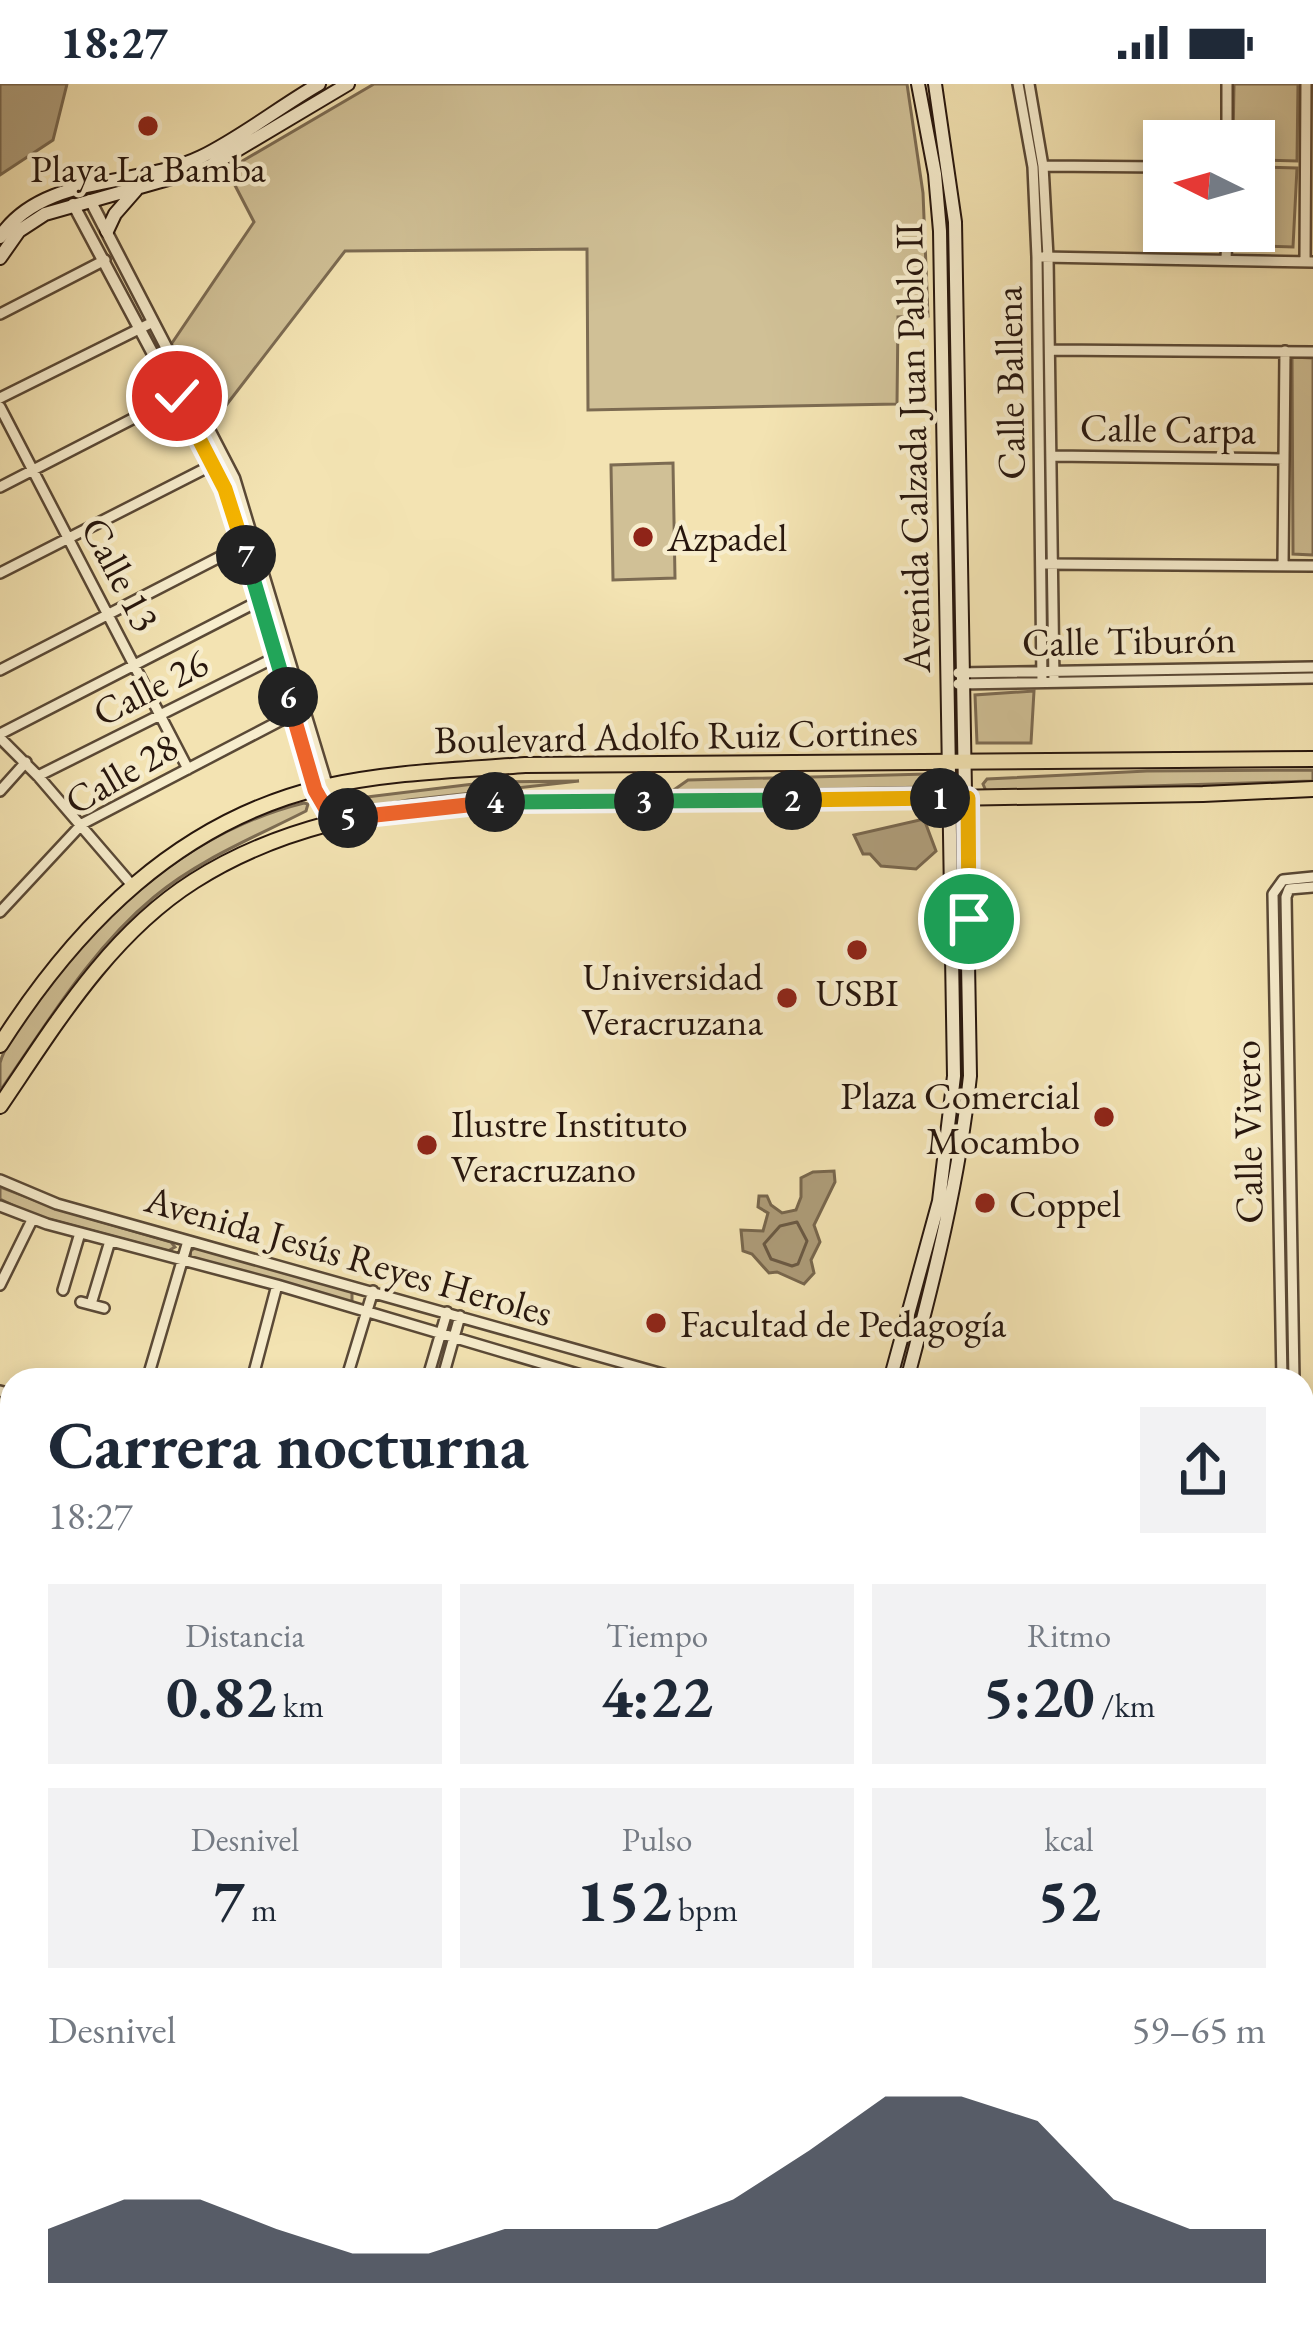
<!DOCTYPE html>
<html lang="es">
<meta charset="utf-8">
<style>
body{margin:0;font-family:"EB Garamond",serif;background:#f2f2f3;color:#1f2937;height:100vh;display:flex;flex-direction:column;font-size:45px;white-space:nowrap}
*{box-sizing:border-box;margin:0}
p{font-size:39px;color:#747a83}
.icon{flex:none;width:66px;height:66px;fill:none;stroke:currentColor;stroke-width:2;stroke-linecap:round;stroke-linejoin:round}
.map{position:relative;flex:1;overflow:hidden}
.sheet{position:absolute;left:0px;top:1284px;width:1314px;height:975px;display:flex;flex-direction:column;background:#fff;border-radius:36px 36px 0 0;box-shadow:0 6px 18px #0003}
.sheet>*{flex:none}
.needle{width:78px;rotate:275deg}
.fabs{position:absolute;left:1143px;top:36px;display:grid;gap:24px}
.fabs a{display:grid;place-items:center;width:132px;height:132px;border-radius:0px;background:#fff;box-shadow:0 6px 18px #0003;font-size:60px}
.pin{position:absolute;display:grid;place-items:center;width:102px;height:102px;color:#fff;margin:-51px;border:6px solid #fff;border-radius:50%;box-shadow:0 3px 12px #0007}
.km{position:absolute;width:60px;height:60px;margin:-30px;border-radius:50%;background:#222;color:#fff;font-size:33px;line-height:60px;text-align:center}
.round{display:grid;place-items:center;flex:none;width:126px;height:126px;border-radius:0px;background:#f2f2f3}
.headline{display:flex;align-items:center;justify-content:space-between;height:204px;padding:0 48px}
h1{font-size:66px;font-weight:700;line-height:90px}
.stats{display:grid;grid-template-columns:repeat(3,1fr);gap:18px;height:204px;padding:12px 48px}
.stats div{display:grid;align-content:center;border-radius:0px;background:#f2f2f3;text-align:center}
.stats b{font-size:60px;font-weight:700}
.stats small{font-size:33px;font-weight:400}
.stats p{font-size:33px}
.chart{height:336px;padding:24px 48px}
.chart p{display:flex;justify-content:space-between}
.chart svg{width:100%;height:216px;margin-top:12px;fill:#111827;opacity:.7}
.status{display:flex;justify-content:space-between;align-items:center;height:84px;padding:0 60px;background:#fff;direction:ltr}
.status svg{height:33px;fill:currentColor}
.map>svg:first-child{display:block}
</style>
<div class="status"><b>18:27</b><svg viewBox="0 0 49 12"><path d="M0 12V9h3v3zM5 12V6h3v6zM10 12V3h3v9zM15 12V0h3v12zM26 1h20v11H26zM47 4h2v5h-2z"/></svg></div>
<div class="map">
<svg width="1313" height="2257" viewBox="0 0 1313 2257">
<rect width="100%" height="100%" fill="#f3e3b2"/>
<filter id="stains"><feTurbulence type="fractalNoise" baseFrequency=".00167" numOctaves="4"/><feColorMatrix values="0 0 0 0 .2 0 0 0 0 .09 0 0 0 0 .02 0 0 0 .5 -.17"/></filter>
<radialGradient id="worn" r=".72"><stop offset=".6" stop-color="#630" stop-opacity="0"/><stop offset="1" stop-color="#630" stop-opacity=".3"/></radialGradient>
<path fill="#d0c096" stroke="#7c6b52" stroke-width="3" d="M374,0H907L923,109L928,232L898,233L897,320L588,326L587,165L345,167L211,341L170,262L254,138L227,86Z
M1234,0H1298L1297,77L1254,76V57H1233Z
M1254,83L1297,84L1293,163L1233,161V147H1254Z
M1292,273L1313,274V471L1293,470Z
M673,379L675,494L613,496L611,381Z
M1034,607L1031,659H977L975,611Z
M1313,686V697L986,707L983,700L987,695L1147,687Z
M928,690L936,695L930,703L671,708L688,696Z
M579,697L408,716L346,728L342,716L490,698Z
M304,719L308,720L306,727C255,753 198,776 154,813C90,866 47,940 0,1007C0,999 0,987 0,979C5,959 27,933 39,916C104,826 194,746 304,719Z
M0,1103L61,1126L171,1158L175,1163L168,1167L33,1131L0,1115Z
M197,1163L352,1207V1216L347,1219L191,1174L190,1167Z"/>
<path fill="#ae9d7a" stroke="#78674e" stroke-width="3" d="M0,0H67L53,56L0,91Z
M924,735L936,767L916,785L881,782L870,770H863L854,751Z
M834,1087L835,1098L814,1141L820,1158L811,1176L814,1189L804,1200L777,1188L769,1189L752,1170L743,1167L741,1146L763,1147L768,1129L758,1123L759,1112H767L771,1121L782,1129L796,1126L801,1113V1094L813,1088Z"/>
<g fill="none" stroke-linecap="round" stroke-linejoin="round">
<path stroke="#6a5a44" stroke-width="3" d="M797,1138L807,1157L798,1180L792,1182L771,1175L764,1160L780,1142Z"/>
<defs>
<path id="minor" d="M1018,0L1033,83L1037,173L1042,598
M1029,0L1043,82L1048,173L1054,597
M1227,57V0
M1043,82L1164,83
M1042,173L1313,178
M1226,176L1227,147
M1305,178L1306,0
M0,230L105,176
M1050,266L1313,268
M0,314L151,239
M0,323L188,685
M1052,372L1284,375
M0,403L177,312
M1046,480L1313,482
M1283,482L1285,267
M0,489L224,375
M0,586L243,461
M958,589L1313,583
M958,600L1313,594
M0,650L259,517
M0,654L38,692L131,800
M38,692L278,572
M0,707L26,678
M0,828L82,740L293,630
M0,1096L57,1120L684,1296
M0,1122L47,1140L277,1201L598,1296
M0,1201L32,1136
M63,1206L80,1149
M81,1218L104,1224
M91,1220L110,1157
M147,1296L188,1157
M252,1296L277,1201
M346,1296L373,1207
M427,1296L447,1228
M442,1296L460,1232
M1282,1296L1273,810L1283,796L1313,793
M1294,1296L1286,813L1289,805L1313,803
M0,1307L12,1310
M1302,1369H1313
M1302,1384H1313
M0,1515L12,1514
M0,1656L12,1654
M1302,1707L1313,1744
M0,1737L12,1734
M1302,1750L1313,1770
M0,1777L12,1810
M1302,1854L1313,1850
M1302,1920L1313,1915
M0,1922L12,1918
M1302,1985L1313,1980
M1302,2054L1313,2050
M0,2076H12
M1302,2122L1313,2117
M0,2153H12
M1302,2191L1313,2187
M548,2247L589,2257
M1067,2247L1114,2257
M1223,2247L1224,2257
M0,2256L35,2257
M9,2257L12,2176
M337,2257L339,2247
M346,2257L348,2247
M899,2257L902,2247
M1308,2257L1313,2255"/>
<path id="tertiary" d="M90,116L234,394L327,702L331,728
M73,120L225,405L315,706L333,737
M664,2247L677,2257"/>
<path id="secondary" d="M107,147L115,130L136,106
M0,153C43,89 137,104 201,73C242,53 279,23 319,0
M0,174L19,147L45,130L207,84L348,0
M890,1296L939,1117L954,992L940,147L935,90L918,0
M907,1296C934,1195 959,1096 970,992L955,138L935,0
M1302,1756L1313,1752
M1302,1782L1313,1778
M0,1832L12,1828
M0,1855L12,1851
M609,2257L613,2247
M624,2257L628,2247"/>
<path id="primary" d="M0,961C77,840 179,737 323,703C389,688 458,686 525,681L1313,675
M0,1022C55,941 109,851 194,797C357,693 565,719 750,717C901,715 1052,712 1203,710L1313,705"/>
</defs>
<use href="#minor" stroke="#5a4936" stroke-width="14"/>
<use href="#tertiary" stroke="#5a4936" stroke-width="15"/>
<use href="#secondary" stroke="#27160d" stroke-width="16"/>
<use href="#primary" stroke="#27160d" stroke-width="18"/>
<use href="#minor" stroke="#f7edcd" stroke-width="9"/>
<use href="#tertiary" stroke="#f7edcd" stroke-width="10"/>
<use href="#secondary" stroke="#f7edcd" stroke-width="12"/>
<use href="#primary" stroke="#f3e3b2" stroke-width="14"/>
</g>
<g fill="none" stroke-linecap="round" stroke-linejoin="round">
<defs>
<path id="split-1" d="M940,714H968L969,835"/>
<path id="split-2" d="M792,716L940,714"/>
<path id="split-3" d="M644,717L792,716"/>
<path id="split-4" d="M495,718L644,717"/>
<path id="split-5" d="M348,734L495,718"/>
<path id="split-6" d="M288,613L315,706L333,737L348,734"/>
<path id="split-7" d="M246,471L288,613"/>
<path id="split-8" d="M177,312L225,405L246,471"/>
</defs>
<use href="#split-1" stroke="#fff" stroke-width="24"/>
<use href="#split-2" stroke="#fff" stroke-width="24"/>
<use href="#split-3" stroke="#fff" stroke-width="24"/>
<use href="#split-4" stroke="#fff" stroke-width="24"/>
<use href="#split-5" stroke="#fff" stroke-width="24"/>
<use href="#split-6" stroke="#fff" stroke-width="24"/>
<use href="#split-7" stroke="#fff" stroke-width="24"/>
<use href="#split-8" stroke="#fff" stroke-width="24"/>
<use href="#split-1" stroke="#f5b400" stroke-width="15"/>
<use href="#split-2" stroke="#f5b400" stroke-width="15"/>
<use href="#split-3" stroke="#22a559" stroke-width="15"/>
<use href="#split-4" stroke="#22a559" stroke-width="15"/>
<use href="#split-5" stroke="#f0652b" stroke-width="15"/>
<use href="#split-6" stroke="#f0652b" stroke-width="15"/>
<use href="#split-7" stroke="#22a559" stroke-width="15"/>
<use href="#split-8" stroke="#f5b400" stroke-width="15"/>
</g>
<g fill="#8f2418" stroke="#f7edcd" stroke-width="4.5">
<circle cx="148" cy="42" r="12"/>
<circle cx="643" cy="453" r="12"/>
<circle cx="857" cy="866" r="12"/>
<circle cx="787" cy="914" r="12"/>
<circle cx="1104" cy="1033" r="12"/>
<circle cx="427" cy="1061" r="12"/>
<circle cx="985" cy="1119" r="12"/>
<circle cx="656" cy="1239" r="12"/>
</g>
<g text-anchor="middle" stroke-width="9" stroke-linejoin="round" paint-order="stroke">
<g font-size="39" fill="#27160d" stroke="#f7edcd" text-anchor="start">
<text x="148" y="98" text-anchor="middle">Playa La Bamba</text>
<text x="667" y="467">Azpadel</text>
<text x="763" y="906" text-anchor="end">Universidad<tspan x="763" dy="45">Veracruzana</tspan></text>
<text x="857" y="922" text-anchor="middle">USBI</text>
<text x="1080" y="1025" text-anchor="end">Plaza Comercial<tspan x="1080" dy="45">Mocambo</tspan></text>
<text x="451" y="1053">Ilustre Instituto<tspan x="451" dy="45">Veracruzano</tspan></text>
<text x="1009" y="1133">Coppel</text>
<text x="680" y="1253">Facultad de Pedagogía</text>
</g>
<g font-size="39" fill="#27160d" stroke="#f7edcd">
<text transform="translate(1009 299) rotate(-91)" y="14">Calle Ballena</text>
<text transform="translate(1168 344) rotate(1)" y="14">Calle Carpa</text>
<text transform="translate(912 364) rotate(-91)" y="14">Avenida Calzada Juan Pablo II</text>
<text transform="translate(121 490) rotate(62)" y="14">Calle 13</text>
<text transform="translate(1129 556) rotate(-1)" y="14">Calle Tiburón</text>
<text transform="translate(150 603) rotate(-27)" y="14">Calle 26</text>
<text transform="translate(676 651) rotate(-1)" y="14">Boulevard Adolfo Ruiz Cortines</text>
<text transform="translate(121 689) rotate(-30)" y="14">Calle 28</text>
<text transform="translate(1247 1048) rotate(-91)" y="14">Calle Vivero</text>
<text transform="translate(349 1171) rotate(16)" y="14">Avenida Jesús Reyes Heroles</text>
</g>
</g>
<rect width="100%" height="100%" filter="url(#stains)"/>
<rect width="100%" height="100%" fill="url(#worn)"/>
</svg>
<div class="fabs">
<a><svg class="needle" viewBox="-14 -14 28 28"><path d="M0-13l5 13h-10z" fill="#e53935"/><path d="M0 13l5-13h-10z" fill="#747a83"/></svg></a>
</div>
<div class="pin" style="left:969px;top:835px;background:#1e9e55"><svg class="icon" aria-label="arrive" viewBox="0 0 24 24"><path d="M6 21V4h12l-3 4 3 4H6"/></svg></div>
<div class="pin" style="left:177px;top:312px;background:#d93025"><svg class="icon" aria-label="check" viewBox="0 0 24 24"><path d="M5 12l5 5 9-10"/></svg></div>
<b class="km" style="left:940px;top:714px">1</b>
<b class="km" style="left:792px;top:716px">2</b>
<b class="km" style="left:644px;top:717px">3</b>
<b class="km" style="left:495px;top:718px">4</b>
<b class="km" style="left:348px;top:734px">5</b>
<b class="km" style="left:288px;top:613px">6</b>
<b class="km" style="left:246px;top:471px">7</b>
<section class="sheet">
<div class="headline"><div><h1>Carrera nocturna</h1><p>18:27</p></div><a class="round"><svg class="icon" aria-label="share" viewBox="0 0 24 24"><path d="M12 15V3M7 8l5-5 5 5M5 13v7h14v-7"/></svg></a></div>
<div class="stats">
<div><p>Distancia</p><b>0.82<small> km</small></b></div>
<div><p>Tiempo</p><b>4:22</b></div>
<div><p>Ritmo</p><b>5:20<small> /km</small></b></div>
</div>
<div class="stats">
<div><p>Desnivel</p><b>7<small> m</small></b></div>
<div><p>Pulso</p><b>152<small> bpm</small></b></div>
<div><p>kcal</p><b>52</b></div>
</div>
<div class="chart"><p><span>Desnivel</span>59–65 m</p>
<svg viewBox="0 0 160 44" preserveAspectRatio="none"><path d="M0 44V33L10 27L20 27L30 33L40 38L50 38L60 33L70 33L80 33L90 27L100 17L110 6L120 6L130 11L140 27L150 33L160 33V44z"/></svg>
</div>
</section>
</div>
